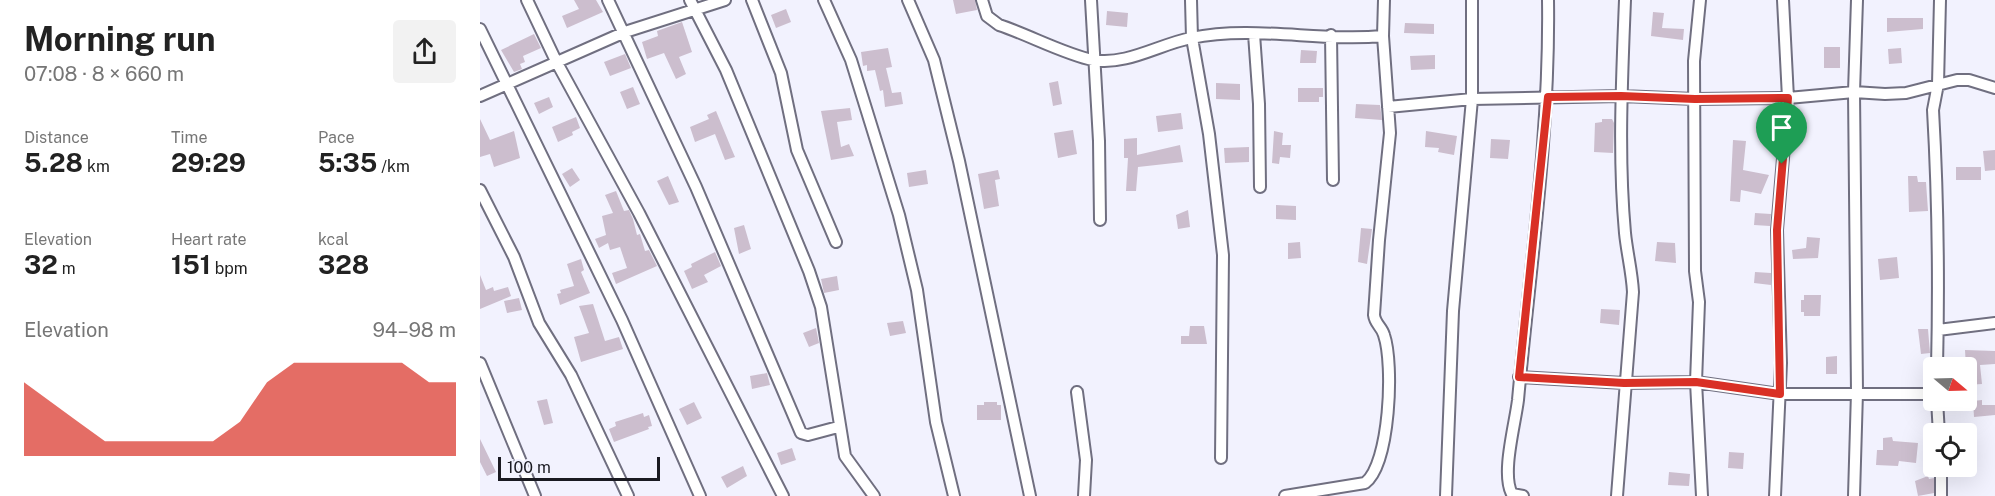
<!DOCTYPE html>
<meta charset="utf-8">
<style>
body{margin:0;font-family:"Public Sans",sans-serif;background:#f2f2f2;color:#222;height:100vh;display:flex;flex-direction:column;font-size:22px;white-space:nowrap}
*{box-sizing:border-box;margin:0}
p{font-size:20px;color:#767676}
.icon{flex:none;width:33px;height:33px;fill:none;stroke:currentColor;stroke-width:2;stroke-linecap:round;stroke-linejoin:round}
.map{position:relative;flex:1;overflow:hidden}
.details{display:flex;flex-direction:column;background:#fff;width:480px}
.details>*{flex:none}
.needle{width:39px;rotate:109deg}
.fabs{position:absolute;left:1443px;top:357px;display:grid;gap:12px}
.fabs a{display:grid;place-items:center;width:54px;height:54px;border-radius:6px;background:#fff;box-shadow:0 6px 24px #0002;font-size:30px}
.scale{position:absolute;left:18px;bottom:15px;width:162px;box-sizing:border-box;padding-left:6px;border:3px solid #1a1a21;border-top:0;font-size:16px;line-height:21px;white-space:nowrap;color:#1a1a21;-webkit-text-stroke:4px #f2f2fe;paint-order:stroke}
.pin{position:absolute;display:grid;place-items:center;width:51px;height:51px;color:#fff;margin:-62px -26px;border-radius:50% 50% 50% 0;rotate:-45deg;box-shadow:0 0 6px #0007}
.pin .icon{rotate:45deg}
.round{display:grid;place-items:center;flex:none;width:63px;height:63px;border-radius:6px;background:#f2f2f2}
.overview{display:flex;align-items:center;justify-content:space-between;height:102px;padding:0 24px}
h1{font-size:33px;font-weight:700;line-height:45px}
.metrics{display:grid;grid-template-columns:repeat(3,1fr);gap:9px;height:102px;padding:6px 24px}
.metrics div{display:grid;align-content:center}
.metrics b{font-size:26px;font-weight:700}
.metrics small{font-size:16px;font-weight:400}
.metrics p{font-size:16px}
.chart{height:168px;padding:12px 24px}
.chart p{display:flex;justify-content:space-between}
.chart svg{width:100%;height:108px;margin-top:6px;fill:#d93025;opacity:.7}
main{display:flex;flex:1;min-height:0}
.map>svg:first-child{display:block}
</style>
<main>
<section class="details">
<div class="overview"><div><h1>Morning run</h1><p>07:08 · 8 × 660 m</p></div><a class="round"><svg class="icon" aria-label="share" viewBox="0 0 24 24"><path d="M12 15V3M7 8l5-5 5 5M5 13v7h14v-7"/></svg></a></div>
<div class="metrics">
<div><p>Distance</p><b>5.28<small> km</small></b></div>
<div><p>Time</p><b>29:29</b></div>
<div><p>Pace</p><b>5:35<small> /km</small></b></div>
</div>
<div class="metrics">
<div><p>Elevation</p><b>32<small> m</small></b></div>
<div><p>Heart rate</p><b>151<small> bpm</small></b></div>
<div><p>kcal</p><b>328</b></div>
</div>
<div class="chart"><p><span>Elevation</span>94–98 m</p>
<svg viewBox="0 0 160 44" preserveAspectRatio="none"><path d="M0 44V14L10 22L20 30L30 38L40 38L50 38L60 38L70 38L80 30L90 14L100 6L110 6L120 6L130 6L140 6L150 14L160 14V44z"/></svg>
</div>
</section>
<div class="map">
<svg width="1515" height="496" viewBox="0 0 1515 496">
<rect width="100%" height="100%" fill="#f2f2fe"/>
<path fill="#ccbece" d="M94,0H116L123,12L87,28L82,16L99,9Z
M473,0H495L497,10L476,14Z
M306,9L311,22L296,28L291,15Z
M627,11L648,13L647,27L626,25Z
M1173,12L1184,13L1182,28L1204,29L1203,40L1171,36Z
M1407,18H1443V29L1407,32Z
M202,22L212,52L199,57L206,74L196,79L184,53L167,59L162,42L178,36L177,31Z
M925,23L954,24V34L924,33Z
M54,34L61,48L43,56L45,62L40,64L42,69L34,72L21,50Z
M1344,47H1360V68H1344Z
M408,48L412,67L406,68L412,93L421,92L423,104L405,107L403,90L400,91L395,70L387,71V65L383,66L381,52Z
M1421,48L1422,63L1409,64L1408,49Z
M821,50L837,51L836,63H820Z
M145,54L151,68L130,76L124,62Z
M955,55V69L931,70L930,56Z
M578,81L582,104L573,106L569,83Z
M736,83L760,84V100L736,99Z
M153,87L160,104L147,109L140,92Z
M818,88H843V97H839V102H818Z
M69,97L73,107L59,114L54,103Z
M876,104L900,105L902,120L875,118Z
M370,108L372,120L357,122L361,147L369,144L374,156L351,160L341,111Z
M236,111L252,150L255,157L245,160L235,134L215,142L210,127L229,119L227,115Z
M701,113L703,129L678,132L676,116Z
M96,117L100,128L92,132L93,135L78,142L72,127Z
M0,119L10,140L34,131L40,158L14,167L10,154L0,157Z
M1122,119H1132L1134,123L1133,153L1114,152L1115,123L1122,122Z
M593,130L597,154L578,158L574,133Z
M794,131L803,133L802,145H811L810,158L800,157L799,164L792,163Z
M946,131L977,136L974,155L958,152L959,148L945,147Z
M657,138V155L700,145L703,162L658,167L656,191H646L648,158H644V139Z
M1011,139L1030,140L1028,159L1010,158Z
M1253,140L1266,141L1263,170L1289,175L1281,194L1261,190L1260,202L1250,201Z
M769,147V162L745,163L744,148Z
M1515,150V170L1505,171L1503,151Z
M1476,167H1501V180H1476Z
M92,168L100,180L90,187L82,174Z
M446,170L448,184L429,187L427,173Z
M518,170L520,179L515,180L519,206L504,209L498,174Z
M188,176L199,202L189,205L177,181Z
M1428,176H1437L1438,182H1446L1448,211L1429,212Z
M136,191L144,211L149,210L153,219L157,235L160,234L165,251L169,250L177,266L136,284L132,273L147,268L140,247L130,250L128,243L119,248L115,239L126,235L122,216L133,213L125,195Z
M796,205L816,206V220L796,219Z
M708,210L710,227L698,229L696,215Z
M1275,213L1291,214L1290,226L1274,225Z
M264,225L271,249L259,254L254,228Z
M881,228L892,229L887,264L878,262Z
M1327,237L1340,238L1338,258L1313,259L1312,250L1326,248Z
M820,242L821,258L808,259V243Z
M1177,242L1195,243L1196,263L1175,261Z
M235,252L241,266L224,275L228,282L212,289L204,271L212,267L211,264Z
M1417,257L1419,278L1400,280L1398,259Z
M101,259L104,270L101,272L110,293L80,305L77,294L81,293L80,290L94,286L87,264Z
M1275,272L1291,273V285L1274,283Z
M0,275L6,290L13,287L14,291L28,287L31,296L0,309Z
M357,276L359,290L344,293L341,279Z
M1324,295H1341L1340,316H1324V312H1321V300H1324Z
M39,298L42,310L27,313L24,301Z
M113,304L125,341L139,337L143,349L101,362L94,337L109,333L99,306Z
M1121,309L1140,310L1139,325L1120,323Z
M423,321L426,333L410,336L407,323Z
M710,326H724L727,344H701V336H709Z
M336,328L339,343L329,347L323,333Z
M1438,329H1448L1450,353L1441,354Z
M1485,350L1515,351V364L1500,365L1502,384L1487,385Z
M1357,356V374H1346V357Z
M287,373L290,385L272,389L270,376Z
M67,399L73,423L64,425L57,401Z
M1502,400V405H1515V415L1494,417L1493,401Z
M214,402L222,418L207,425L199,409Z
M504,402H517V405H521V420H497V405H504Z
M163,413L164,417L169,415L172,426L168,427L169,429L134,442L129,429L136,426L135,422Z
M1412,437L1413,441L1438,443L1436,463L1419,461L1418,466L1396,465L1397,450H1403V438Z
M0,439L16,472L7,476L0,462Z
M312,448L316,460L301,465L297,453Z
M1249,452L1264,453L1263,469L1248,468Z
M263,466L267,476L247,488L241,477Z
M1189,472L1210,474L1209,486L1188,485Z
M1448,476L1449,479L1454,478V493L1438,496L1435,481Z"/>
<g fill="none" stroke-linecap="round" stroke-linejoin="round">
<defs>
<path id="street" d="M47,0L76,61L159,213L303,496
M128,0L216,187L321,433L328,435L358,427
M210,0L246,70L329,271L341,307L365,456L394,496
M272,0L301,73L317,150L356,242
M344,0L371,60L419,215L437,290L456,422L474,496
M428,0L454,60L479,161L550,496
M502,0L507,16L519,25C547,34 586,55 613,60C646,66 680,44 711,38C774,25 840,42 903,36
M611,0L619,141L620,220
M711,0L712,38L729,134L743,255L741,458
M1220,0L1214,61L1215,271L1219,302L1216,382L1222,496
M0,29L142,320L220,496
M774,34L779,104L780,187
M851,35L853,180
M0,96L145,32L245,0
M908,107L992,99L1141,96L1215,99L1308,98L1374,92L1405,94L1426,93L1477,80H1489L1515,88
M0,190L34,257L59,323L91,375L148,496
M1458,330L1515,323
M0,363L55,496
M1457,368C1459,282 1458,197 1453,110L1458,84L1460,0
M1039,377L1144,383L1216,382L1300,394H1454
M597,392L606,460L604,496
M1457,400L1459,434
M1461,466V496
M805,496L885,483C910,464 914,364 904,335C902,327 895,324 894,315L899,240L910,133L903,36L904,0
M966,496L973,311L992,99V0
M1043,496L1032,494C1021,474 1035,425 1038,400C1050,267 1070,134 1068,0
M1137,496L1153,292C1152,272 1147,253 1145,233C1138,156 1142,77 1145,0
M1295,496L1301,363L1297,230L1308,98L1303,0
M1374,496L1377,392L1374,92L1377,0"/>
</defs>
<use href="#street" stroke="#706f80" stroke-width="14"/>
<use href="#street" stroke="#fff" stroke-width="10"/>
</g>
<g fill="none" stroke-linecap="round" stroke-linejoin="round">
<defs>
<path id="route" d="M1141,96L1215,99L1308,98L1297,230L1300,394L1216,382L1144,383L1039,377L1068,97Z"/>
</defs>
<use href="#route" stroke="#fff" stroke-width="12"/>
<use href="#route" stroke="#d93025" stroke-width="8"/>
</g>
</svg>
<div class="fabs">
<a><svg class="needle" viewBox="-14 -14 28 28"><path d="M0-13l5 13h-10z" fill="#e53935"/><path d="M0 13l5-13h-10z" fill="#767676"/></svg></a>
<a><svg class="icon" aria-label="locate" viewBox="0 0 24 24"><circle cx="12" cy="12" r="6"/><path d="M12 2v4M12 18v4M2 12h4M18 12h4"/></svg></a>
</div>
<div class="scale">100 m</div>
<div class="pin" style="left:1302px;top:164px;background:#1e9e55"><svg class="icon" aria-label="arrive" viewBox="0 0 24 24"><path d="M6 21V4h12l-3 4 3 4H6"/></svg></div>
</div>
</main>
